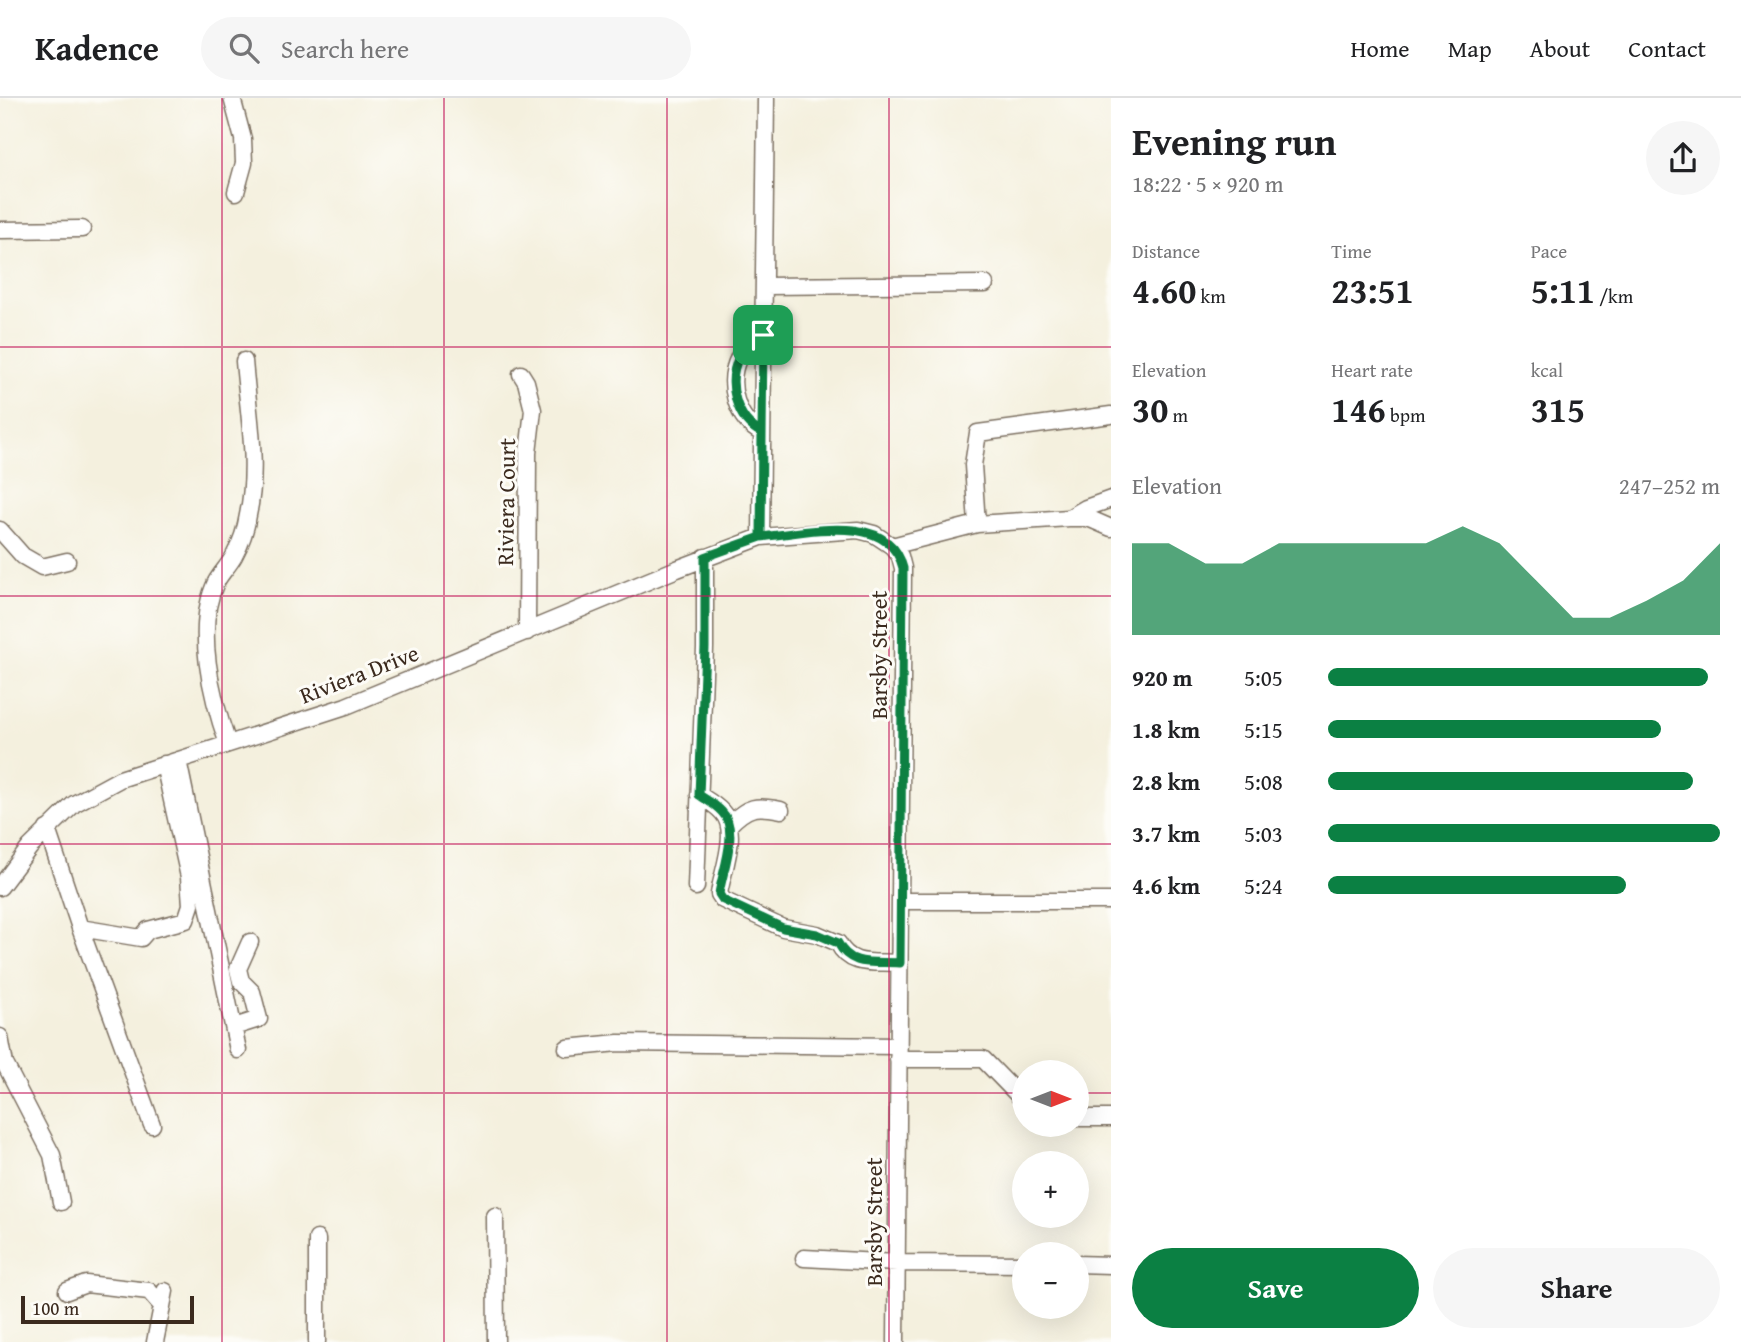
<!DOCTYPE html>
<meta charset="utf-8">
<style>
body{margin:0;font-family:"Gentium Book Plus",serif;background:#f6f6f6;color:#202124;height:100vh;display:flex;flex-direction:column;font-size:26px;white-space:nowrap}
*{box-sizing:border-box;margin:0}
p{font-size:23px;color:#757577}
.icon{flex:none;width:38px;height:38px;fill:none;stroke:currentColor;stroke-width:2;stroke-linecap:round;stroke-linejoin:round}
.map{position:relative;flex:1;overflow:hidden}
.side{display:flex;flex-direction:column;background:#fff;width:630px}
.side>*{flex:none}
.needle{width:46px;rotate:90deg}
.tools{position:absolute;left:1012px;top:962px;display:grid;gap:14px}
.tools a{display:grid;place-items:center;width:77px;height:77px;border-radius:50%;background:#fff;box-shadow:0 7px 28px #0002;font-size:35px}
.scale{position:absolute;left:21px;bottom:18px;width:173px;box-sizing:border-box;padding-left:7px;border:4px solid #3b2a1e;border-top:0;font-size:19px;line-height:24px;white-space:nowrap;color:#3b2a1e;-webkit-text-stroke:5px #fdfcf7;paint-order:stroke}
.pin{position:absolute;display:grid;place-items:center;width:60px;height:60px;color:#fff;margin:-30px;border-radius:14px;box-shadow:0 4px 10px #0006}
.round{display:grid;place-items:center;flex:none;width:74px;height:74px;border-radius:37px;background:#f6f6f6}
.overview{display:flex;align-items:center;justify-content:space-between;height:119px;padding:0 21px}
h1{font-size:38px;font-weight:800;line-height:52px}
.metrics{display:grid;grid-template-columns:repeat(3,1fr);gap:10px;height:119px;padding:7px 21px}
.metrics div{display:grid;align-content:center}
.metrics b{font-size:35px;font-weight:800}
.metrics small{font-size:19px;font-weight:400}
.metrics p{font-size:19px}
.chart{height:196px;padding:14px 21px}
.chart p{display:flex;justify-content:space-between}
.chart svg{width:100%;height:126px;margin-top:7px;fill:#0b8043;opacity:.7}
.action{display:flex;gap:14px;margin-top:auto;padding:14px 21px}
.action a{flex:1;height:80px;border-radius:42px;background:#0b8043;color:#fff;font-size:28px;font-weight:800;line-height:80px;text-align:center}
.action a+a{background:#f6f6f6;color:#202124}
ul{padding:0 21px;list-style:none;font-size:23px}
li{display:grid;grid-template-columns:112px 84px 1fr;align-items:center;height:52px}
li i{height:18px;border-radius:9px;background:#0b8043}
header{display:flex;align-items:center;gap:42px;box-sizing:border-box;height:98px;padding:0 35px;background:#fff;border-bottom:2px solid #e0e0e0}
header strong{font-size:33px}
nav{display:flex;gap:38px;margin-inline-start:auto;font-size:24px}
.search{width:490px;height:63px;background:#f6f6f6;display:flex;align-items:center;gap:18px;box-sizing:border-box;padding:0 24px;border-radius:38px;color:#757577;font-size:26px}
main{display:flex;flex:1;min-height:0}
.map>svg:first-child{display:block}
</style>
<header>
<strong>Kadence</strong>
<div class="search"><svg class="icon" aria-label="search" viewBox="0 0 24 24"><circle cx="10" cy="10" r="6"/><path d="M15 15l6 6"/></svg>Search here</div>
<nav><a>Home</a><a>Map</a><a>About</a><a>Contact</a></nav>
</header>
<main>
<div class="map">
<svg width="1111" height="1244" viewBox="0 0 1111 1244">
<rect width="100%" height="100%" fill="#fdfcf7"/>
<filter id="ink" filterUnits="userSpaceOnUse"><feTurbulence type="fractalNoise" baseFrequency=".0143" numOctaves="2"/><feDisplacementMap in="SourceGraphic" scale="14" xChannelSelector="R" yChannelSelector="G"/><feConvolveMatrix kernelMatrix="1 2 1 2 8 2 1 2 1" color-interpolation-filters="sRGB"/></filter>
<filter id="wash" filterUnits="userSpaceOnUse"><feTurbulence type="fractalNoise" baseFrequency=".00686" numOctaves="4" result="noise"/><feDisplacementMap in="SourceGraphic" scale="28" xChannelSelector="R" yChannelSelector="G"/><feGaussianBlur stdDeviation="1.57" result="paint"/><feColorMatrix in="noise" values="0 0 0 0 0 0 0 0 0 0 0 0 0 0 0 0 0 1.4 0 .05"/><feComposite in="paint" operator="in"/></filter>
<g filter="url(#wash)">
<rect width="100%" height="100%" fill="#f4f0de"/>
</g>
<g filter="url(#ink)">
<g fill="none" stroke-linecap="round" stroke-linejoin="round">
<defs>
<path id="minor" d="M232,0L243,41L244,65L236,94
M0,132L82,131
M764,188L985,186
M521,276L526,284L533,312L528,355L527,534
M762,335C736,322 726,285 739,259C743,249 755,243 763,237
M1111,401L1086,410L1069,420H1088L1111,430
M977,426L973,367L978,335L1111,317
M0,432L23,458L42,469L67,463
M761,439L766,0
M892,448L977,426L1069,420
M228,646C212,601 194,530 216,484C221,475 229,467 234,458C240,447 246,430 248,417C259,367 248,314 244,263
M178,662L238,952
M699,697C707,702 716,707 722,714C740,732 722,774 719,796L723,802L783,830L817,836L838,845C851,870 874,863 899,865
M730,726C748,708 756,707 781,712
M47,731L80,830L152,1027
M0,789L30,749L74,706L120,681L346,608L677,471L761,439L858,432L874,436L892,448L900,458L903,470L896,1244
M696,789L705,550V459
M900,803H1111
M80,830L141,840L148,832L186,822L191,807L189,779L164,666
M234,929L259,921L252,894L241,883L238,871L250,844
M0,939L5,966L52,1057L61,1104
M567,950L618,945L899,948
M898,961H983L1024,1003
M1076,1020H1111
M495,1118L496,1244
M317,1141V1244
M804,1160L897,1165L1024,1166
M1076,1166L1111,1167
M67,1193L86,1186L149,1193L162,1208
M155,1244L165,1193"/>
</defs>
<use href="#minor" stroke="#7c6f61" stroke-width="19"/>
<use href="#minor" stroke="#fff" stroke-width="16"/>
</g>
</g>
<g fill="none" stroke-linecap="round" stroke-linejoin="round" filter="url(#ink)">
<defs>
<path id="route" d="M763,237L761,439L705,459V550L699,697C707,702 716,707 722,714C740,732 722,774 719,796L723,802L783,830L817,836L838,845C851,870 874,863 900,865L903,470C889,412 804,435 761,439L762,335C736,322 726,285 739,259C744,249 755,243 763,237"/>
</defs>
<use href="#route" stroke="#fff" stroke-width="14"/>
<use href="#route" stroke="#0b8043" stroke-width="9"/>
</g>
<path fill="none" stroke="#c2185b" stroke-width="2" stroke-opacity="0.55" d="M222,0V1244M444,0V1244M667,0V1244M889,0V1244M0,249H1111M0,498H1111M0,746H1111M0,995H1024M1076,995H1111"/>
<g text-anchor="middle" stroke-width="6" stroke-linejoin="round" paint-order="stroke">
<g font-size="23" fill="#3b2a1e" stroke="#fdfcf7">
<text transform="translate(506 404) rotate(-89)" y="8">Riviera Court</text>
<text transform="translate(879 557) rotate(-90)" y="8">Barsby Street</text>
<text transform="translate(359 576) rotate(-21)" y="8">Riviera Drive</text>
<text transform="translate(874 1124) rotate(-90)" y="8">Barsby Street</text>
</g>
</g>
</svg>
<div class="tools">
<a><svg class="needle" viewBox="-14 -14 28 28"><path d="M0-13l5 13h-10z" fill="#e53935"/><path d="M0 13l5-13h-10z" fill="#757577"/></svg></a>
<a>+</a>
<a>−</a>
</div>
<div class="scale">100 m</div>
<div class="pin" style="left:763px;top:237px;background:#1e9e55"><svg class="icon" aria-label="arrive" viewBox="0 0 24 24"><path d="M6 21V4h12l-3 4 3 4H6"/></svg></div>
</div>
<section class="side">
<div class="overview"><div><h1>Evening run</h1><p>18:22 · 5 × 920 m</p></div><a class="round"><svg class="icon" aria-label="share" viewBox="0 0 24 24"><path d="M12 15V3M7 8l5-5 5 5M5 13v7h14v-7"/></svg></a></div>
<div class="metrics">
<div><p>Distance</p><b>4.60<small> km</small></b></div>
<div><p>Time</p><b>23:51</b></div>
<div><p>Pace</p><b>5:11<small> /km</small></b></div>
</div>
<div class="metrics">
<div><p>Elevation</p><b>30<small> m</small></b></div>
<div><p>Heart rate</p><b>146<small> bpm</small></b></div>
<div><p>kcal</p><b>315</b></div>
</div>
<div class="chart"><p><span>Elevation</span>247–252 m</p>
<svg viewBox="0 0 160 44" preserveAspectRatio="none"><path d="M0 44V12L10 12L20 19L30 19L40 12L50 12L60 12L70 12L80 12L90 6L100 12L110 25L120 38L130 38L140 32L150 25L160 12V44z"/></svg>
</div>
<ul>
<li><b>920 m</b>5:05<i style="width:97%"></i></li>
<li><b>1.8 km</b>5:15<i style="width:85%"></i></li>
<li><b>2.8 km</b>5:08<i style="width:93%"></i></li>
<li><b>3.7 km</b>5:03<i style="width:100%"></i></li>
<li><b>4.6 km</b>5:24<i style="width:76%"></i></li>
</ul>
<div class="action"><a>Save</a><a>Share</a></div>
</section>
</main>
